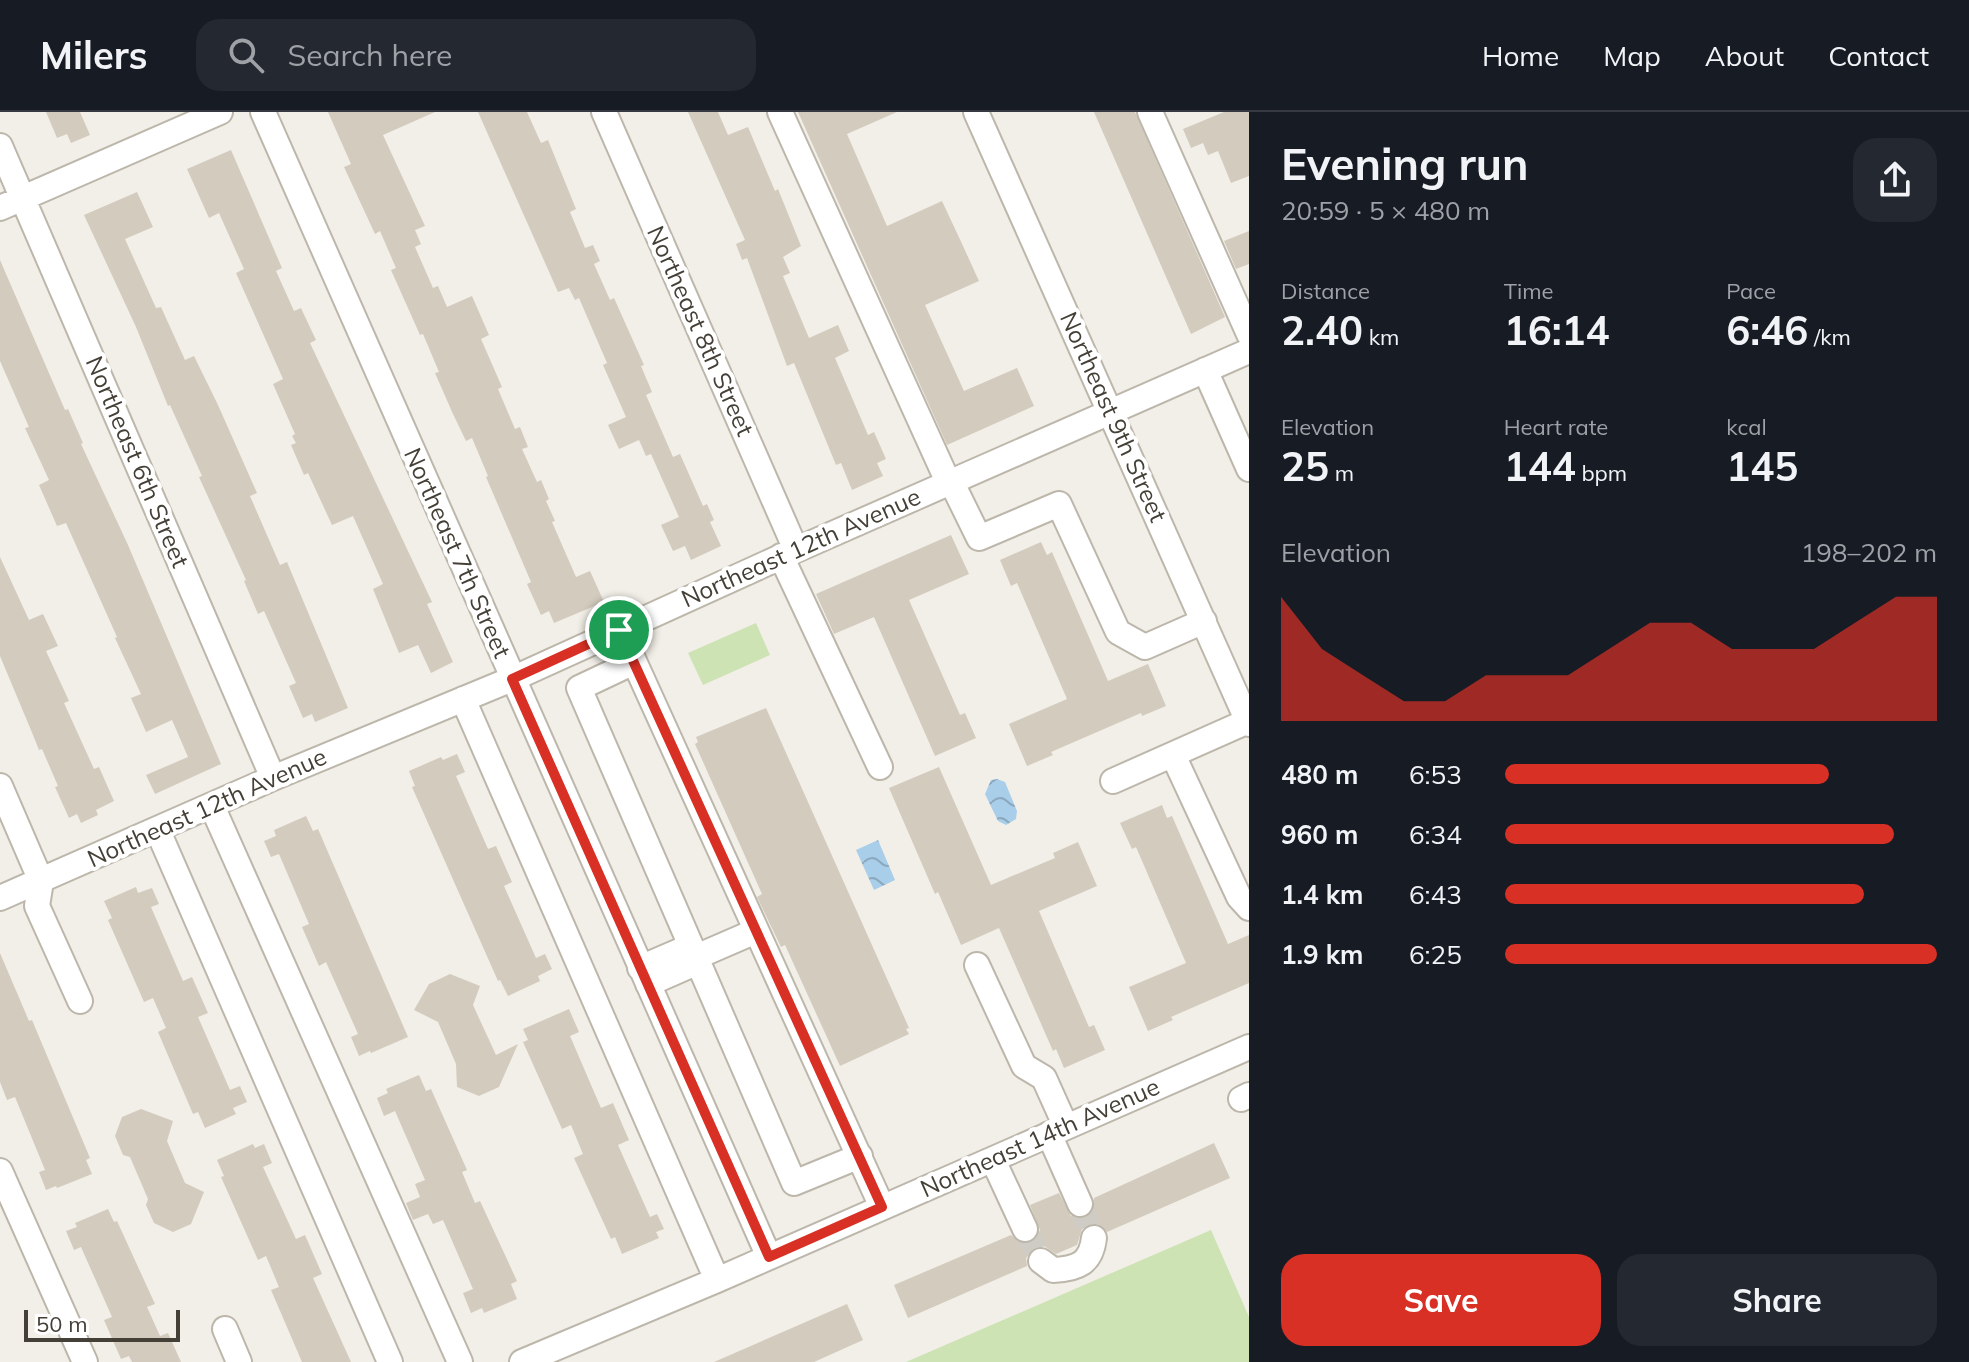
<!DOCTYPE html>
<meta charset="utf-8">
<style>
body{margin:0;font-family:Mulish,sans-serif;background:#242831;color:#f1f3f6;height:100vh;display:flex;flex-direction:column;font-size:30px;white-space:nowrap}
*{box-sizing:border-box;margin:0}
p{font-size:26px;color:#9ea1a6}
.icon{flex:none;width:44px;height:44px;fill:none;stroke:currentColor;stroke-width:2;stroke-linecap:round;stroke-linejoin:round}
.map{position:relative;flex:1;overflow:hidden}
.side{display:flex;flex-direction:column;background:#171b24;width:720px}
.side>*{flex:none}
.scale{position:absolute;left:24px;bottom:20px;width:156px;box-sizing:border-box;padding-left:8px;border:4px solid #454037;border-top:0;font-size:22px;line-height:28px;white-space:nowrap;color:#454037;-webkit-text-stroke:6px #fff;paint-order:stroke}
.pin{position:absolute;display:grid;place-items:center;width:68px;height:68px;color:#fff;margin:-34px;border:4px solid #fff;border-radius:50%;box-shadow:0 2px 8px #0007}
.round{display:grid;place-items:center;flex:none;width:84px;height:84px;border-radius:24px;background:#242831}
.headline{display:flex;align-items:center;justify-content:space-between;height:136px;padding:0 32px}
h1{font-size:44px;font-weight:700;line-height:60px}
.figures{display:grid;grid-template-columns:repeat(3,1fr);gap:12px;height:136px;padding:8px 32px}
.figures div{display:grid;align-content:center}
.figures b{font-size:40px;font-weight:700}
.figures small{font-size:22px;font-weight:400}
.figures p{font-size:22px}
.chart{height:224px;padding:16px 32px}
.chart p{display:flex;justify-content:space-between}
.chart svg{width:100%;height:144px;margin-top:8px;fill:#d93025;opacity:.7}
.cta{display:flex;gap:16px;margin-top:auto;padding:16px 32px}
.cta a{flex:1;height:92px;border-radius:24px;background:#d93025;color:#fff;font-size:32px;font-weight:700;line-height:92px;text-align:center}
.cta a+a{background:#242831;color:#f1f3f6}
ul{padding:0 32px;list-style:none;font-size:26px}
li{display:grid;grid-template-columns:128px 96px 1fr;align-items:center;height:60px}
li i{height:20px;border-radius:10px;background:#d93025}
header{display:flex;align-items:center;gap:48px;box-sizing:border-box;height:112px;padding:0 40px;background:#171b24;border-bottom:2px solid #363941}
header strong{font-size:38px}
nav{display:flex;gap:44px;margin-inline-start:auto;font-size:28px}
.search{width:560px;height:72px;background:#242831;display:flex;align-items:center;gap:20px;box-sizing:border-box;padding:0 28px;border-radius:24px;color:#9ea1a6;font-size:30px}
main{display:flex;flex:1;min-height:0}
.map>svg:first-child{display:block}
</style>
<header>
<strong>Milers</strong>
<div class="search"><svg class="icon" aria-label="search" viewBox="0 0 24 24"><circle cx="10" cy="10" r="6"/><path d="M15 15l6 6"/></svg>Search here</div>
<nav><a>Home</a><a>Map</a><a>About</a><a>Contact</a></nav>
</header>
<main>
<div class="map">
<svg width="1249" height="1250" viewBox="0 0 1249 1250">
<defs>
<pattern id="water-waves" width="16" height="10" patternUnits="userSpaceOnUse" patternTransform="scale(2)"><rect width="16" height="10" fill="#a9ceea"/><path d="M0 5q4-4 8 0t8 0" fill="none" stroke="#8ba9be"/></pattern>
</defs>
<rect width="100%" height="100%" fill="#f2efe8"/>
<path fill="#cde3b4" d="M756,511L770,543L703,573L688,541Z
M1211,1118L1249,1205V1250H906Z"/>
<path fill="url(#water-waves)" d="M997,667L1005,670L1017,699L1016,707L1006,713L998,709L985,682L991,668Z
M878,728L895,768L874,778L856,738Z"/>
<path fill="#d3cbbe" d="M46,0H80L90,23L71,31L67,22L57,26Z
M328,0H435L383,23L425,114L415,118L421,132L415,135L433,176L438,174L447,195L472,184L489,223L481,227L502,275L498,277L515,317L520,315L528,335L522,337L537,370L541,368L549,387L546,389L555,409L552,410L576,465L590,459L604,490L554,511L549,499L541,503L527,472L531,470L486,365L488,364L472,326L466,329L453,302L435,261L439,260L423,222L420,223L391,158L396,156L380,119L375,122L344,55L351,52Z
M478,0H527L541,31L548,28L576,97L570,100L585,136L593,133L600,149L594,152L610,188L614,186L644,253L641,254L652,280L646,283L673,345L680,342L703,394L707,392L714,408L710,410L721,434L691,448L685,434L673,439L661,413L679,405L651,342L646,344L639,328L619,337L608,313L626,305L603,253L607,251L579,186L575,188L569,176L558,180Z
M688,0H718L728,23L748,15L775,79L778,77L801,134L783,145L790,161L783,164L809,226L838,213L849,239L835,246L868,323L874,320L886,347L877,351L883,364L852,378L841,351L836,353L794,251L787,254L747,146L742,148L736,132L745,128Z
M798,0H897L847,22L887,114L942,89L963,134L979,169L925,193L964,279L1017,256L1034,294L947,333Z
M1094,0H1135L1225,205L1191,222Z
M1224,0H1249V64L1231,71L1218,39L1208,43L1203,31L1191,36L1183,17Z
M231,38L282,156L276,159L294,199L301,196L316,228L310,231L432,490L427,492L453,550L431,561L418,533L399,541L373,477L383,472L353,404L332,413L308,361L304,363L291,333L296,331L292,324L295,322L273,272L283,267L236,161L244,157L219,101L209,106L187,57Z
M137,80L153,115L125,127L156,196L161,195L185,248L194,244L218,293L257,381L250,384L280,453L287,450L348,596L315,610L312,602L303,606L289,574L296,571L264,499L258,502L244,469L246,468L199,365L202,364L170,293L168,294L136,215L84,103Z
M1249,119V152L1236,157L1224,129Z
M0,148L65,298L68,297L83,331L81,332L128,433L221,652L155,682L146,663L188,645L172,608L146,620L131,586L141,582L115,526L117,525L66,411L57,414L39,373L49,368L25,316L29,315L0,249Z
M951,423L969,462L909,488L960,603L965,601L976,626L935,644L874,505L834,522L816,482Z
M1041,430L1047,443L1052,440L1108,569L1148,552L1166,594L1142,604L1141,601L1051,640L1053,643L1027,654L1009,612L1067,587L1017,471L1011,474L1000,448Z
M0,445L29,508L43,502L58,534L46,539L69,589L64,591L94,657L99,655L114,689L96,698L98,703L81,711L77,702L69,706L55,675L58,674L42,637L39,638L33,623L0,544Z
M766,596L909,916L906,917L909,922L840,954L785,833L781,835L757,785L762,782L695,632L698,630L696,625Z
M457,642L465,660L456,664L488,737L496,734L512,770L504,774L536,846L545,842L552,857L538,864L540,869L508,884L500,868L498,869L412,675L415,674L409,659L441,645L443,648Z
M939,655L991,773L1055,746L1053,741L1078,730L1097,774L1039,799L1089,915L1094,913L1105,938L1064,956L1056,937L1053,939L999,816L961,833L938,780L935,782L889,676Z
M1162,693L1167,706L1172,704L1228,832L1249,823V871L1171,905L1173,908L1148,919L1129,875L1186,851L1136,735L1132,737L1120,711Z
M306,704L313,719L318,717L408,925L371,941L370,939L359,944L351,925L358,922L326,850L319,854L302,815L309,812L279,742L271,745L264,729L276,724L274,718Z
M136,775L138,781L152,776L159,792L151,795L183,869L192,865L208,901L198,905L230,978L240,974L247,990L233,996L236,1002L205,1016L198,1000L193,1002L158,920L166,916L153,886L144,890L108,808L112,806L104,789Z
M0,841L29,909L32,908L90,1046L86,1048L92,1062L57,1076L56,1074L46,1078L39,1060L45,1058L15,985L7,988L0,970Z
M450,862L480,874L473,893L496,943L518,932L499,975L479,984L457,975L456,952L438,910L414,898L429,872Z
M569,897L579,920L570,924L601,996L613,991L629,1028L618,1033L650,1105L657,1102L664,1117L656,1120L659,1126L622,1142L615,1125L611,1127L574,1046L583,1042L571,1013L562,1017L523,930L528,928L523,917Z
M419,963L426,979L431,977L467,1058L462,1060L475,1091L480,1089L517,1169L511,1172L517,1187L484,1201L482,1196L471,1201L463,1181L473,1177L443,1108L433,1112L428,1102L413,1108L406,1091L420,1085L415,1072L425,1068L395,999L384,1004L377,986L388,981L386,977Z
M141,997L173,1009L167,1029L185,1071L204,1080L191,1112L173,1120L154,1111L146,1093L148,1087L130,1045L123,1043L115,1024L122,1005Z
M1214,1031L1230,1066L1107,1120L1098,1112H1088L1082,1117L1077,1133L1056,1142L1044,1134L1034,1136L1026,1146L1027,1154L908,1206L894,1173L1011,1123L1023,1132L1032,1130L1038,1125L1040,1118L1030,1093L1059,1081L1071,1104L1078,1107L1085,1106L1092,1100L1094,1086Z
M253,1032L255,1036L264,1032L272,1051L263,1055L296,1127L305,1123L322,1162L313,1166L351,1250H302L293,1229L271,1178L279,1175L266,1144L258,1148L221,1065L224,1064L217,1048Z
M108,1097L114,1110L117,1109L155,1192L147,1195L160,1224L168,1221L181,1250H132L129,1244L121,1247L104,1208L112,1205L81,1135L74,1138L66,1119L77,1115L75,1111Z
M847,1192L863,1228L814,1250H714Z"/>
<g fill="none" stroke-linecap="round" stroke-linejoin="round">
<path stroke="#cfccc5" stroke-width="24" stroke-dasharray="24 12" stroke-linecap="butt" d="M1080,1092L1094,1126
M1025,1117L1041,1149"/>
<defs>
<path id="minor" d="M263,0L769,1145
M604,0L796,438
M780,0L948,370
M976,0L1249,612
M1150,0L1249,222
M0,34L273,666
M0,96L220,0
M1205,258L1249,357
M951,369L979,426L1059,392L1118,520L1145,535L1204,509
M781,444L880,655
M629,538L882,1095
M634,550L579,576L794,1071L860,1044
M463,587L717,1168
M1173,643L1239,785L1249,796
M1113,669L1248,609
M0,674L41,769L37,794L80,889
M212,694L460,1250
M158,719L390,1250
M0,786L273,666L512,567L796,438L1249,239
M696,845L756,819
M977,853L1024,954L1044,966L1066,1015
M640,856L691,834
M648,872L698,850
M1241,987L1249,983
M1049,1022L1080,1092
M993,1048L1025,1117
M0,1059L85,1250
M1041,1149L1053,1158C1078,1157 1091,1151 1094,1126
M225,1217L239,1250
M522,1250L717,1168L1249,935"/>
</defs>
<use href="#minor" stroke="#bdb7ab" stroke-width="28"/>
<use href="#minor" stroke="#fff" stroke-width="24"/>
</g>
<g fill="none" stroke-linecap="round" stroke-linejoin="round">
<defs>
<path id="route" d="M619,518L882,1095L769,1145L512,567Z"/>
</defs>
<use href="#route" stroke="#fff" stroke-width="16"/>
<use href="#route" stroke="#d93025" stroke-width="10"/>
</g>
<g text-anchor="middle" stroke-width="8" stroke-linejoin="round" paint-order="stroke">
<g font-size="24" fill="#454037" stroke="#fff">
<text transform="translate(700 219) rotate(66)" y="8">Northeast 8th Street</text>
<text transform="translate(1113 305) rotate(66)" y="8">Northeast 9th Street</text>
<text transform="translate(137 350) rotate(67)" y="8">Northeast 6th Street</text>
<text transform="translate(801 436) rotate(-24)" y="8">Northeast 12th Avenue</text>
<text transform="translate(457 441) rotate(66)" y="8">Northeast 7th Street</text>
<text transform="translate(207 696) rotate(-24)" y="8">Northeast 12th Avenue</text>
<text transform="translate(1040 1026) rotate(-24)" y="8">Northeast 14th Avenue</text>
</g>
</g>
</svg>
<div class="scale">50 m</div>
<div class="pin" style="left:619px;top:518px;background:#1e9e55"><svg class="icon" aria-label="arrive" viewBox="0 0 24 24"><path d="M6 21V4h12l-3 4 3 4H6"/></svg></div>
</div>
<section class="side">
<div class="headline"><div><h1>Evening run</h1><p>20:59 · 5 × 480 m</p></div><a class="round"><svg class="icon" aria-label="share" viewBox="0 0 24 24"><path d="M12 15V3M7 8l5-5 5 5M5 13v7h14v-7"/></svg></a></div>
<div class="figures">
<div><p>Distance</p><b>2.40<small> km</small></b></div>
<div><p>Time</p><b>16:14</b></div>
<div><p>Pace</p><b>6:46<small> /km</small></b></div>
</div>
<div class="figures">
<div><p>Elevation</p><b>25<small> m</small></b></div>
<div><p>Heart rate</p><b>144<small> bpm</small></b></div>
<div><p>kcal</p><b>145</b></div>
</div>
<div class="chart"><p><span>Elevation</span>198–202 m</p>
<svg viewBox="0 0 160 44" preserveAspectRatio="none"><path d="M0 44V6L10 22L20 30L30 38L40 38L50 30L60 30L70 30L80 22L90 14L100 14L110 22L120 22L130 22L140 14L150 6L160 6V44z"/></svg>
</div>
<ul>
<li><b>480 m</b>6:53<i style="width:75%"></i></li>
<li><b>960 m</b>6:34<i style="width:90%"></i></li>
<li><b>1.4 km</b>6:43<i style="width:83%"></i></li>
<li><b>1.9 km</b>6:25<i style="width:100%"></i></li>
</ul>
<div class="cta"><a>Save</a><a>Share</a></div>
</section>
</main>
